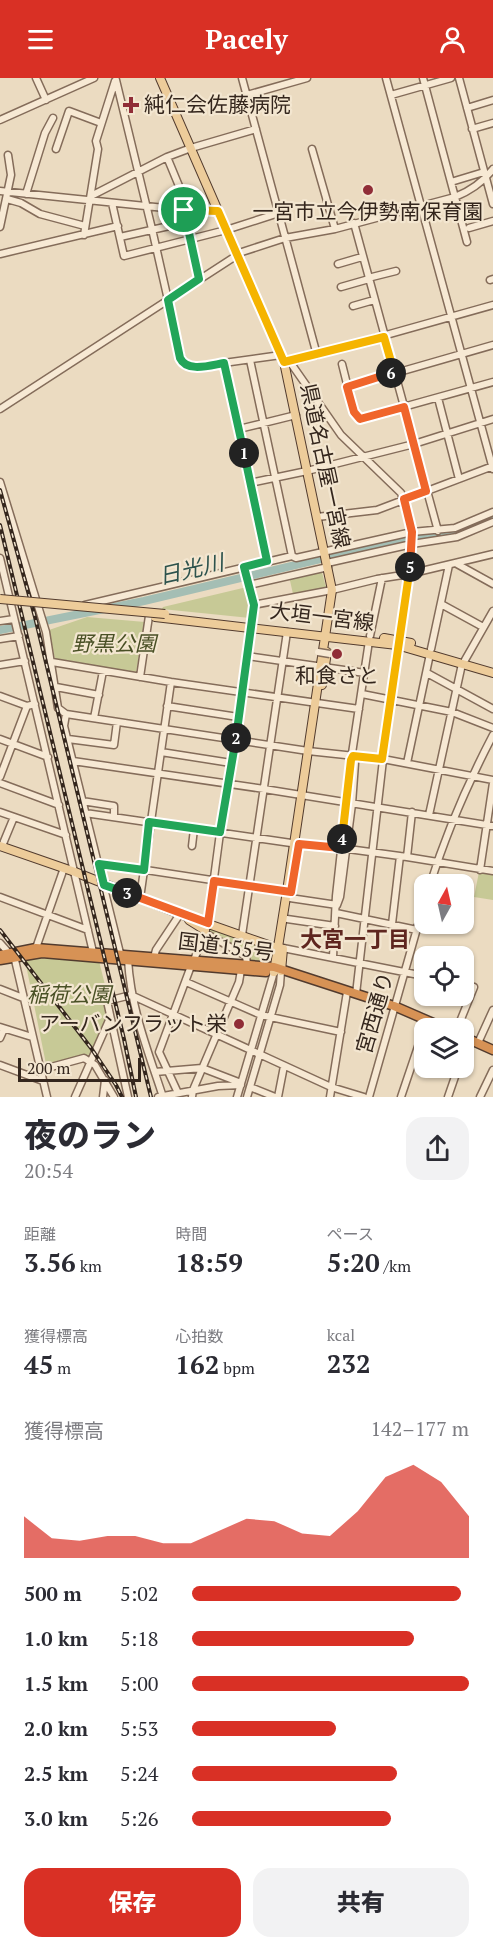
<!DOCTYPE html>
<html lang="ja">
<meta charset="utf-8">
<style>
body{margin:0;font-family:"PT Serif","Noto Sans JP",serif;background:#f2f2f3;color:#2b2b33;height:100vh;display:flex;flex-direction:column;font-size:22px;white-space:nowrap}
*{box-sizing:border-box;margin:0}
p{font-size:20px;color:#7c7c81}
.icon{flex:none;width:33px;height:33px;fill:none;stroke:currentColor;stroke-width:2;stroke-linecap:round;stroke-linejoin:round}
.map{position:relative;height:1019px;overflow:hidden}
.panel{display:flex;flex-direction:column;background:#fff;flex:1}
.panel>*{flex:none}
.needle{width:39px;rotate:8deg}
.fabs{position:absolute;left:414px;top:796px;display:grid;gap:12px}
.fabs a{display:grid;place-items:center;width:60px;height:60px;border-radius:12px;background:#fff;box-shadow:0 2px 4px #0004;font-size:30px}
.scale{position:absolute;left:18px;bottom:15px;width:123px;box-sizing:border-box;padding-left:6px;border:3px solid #34261d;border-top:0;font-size:16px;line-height:21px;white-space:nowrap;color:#34261d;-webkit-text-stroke:4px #f3e6d0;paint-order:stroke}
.pin{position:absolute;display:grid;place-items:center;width:51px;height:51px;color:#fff;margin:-26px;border:3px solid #fff;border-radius:50%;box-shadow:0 2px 6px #0007}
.km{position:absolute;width:30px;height:30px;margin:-15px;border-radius:50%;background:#222;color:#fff;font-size:16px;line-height:30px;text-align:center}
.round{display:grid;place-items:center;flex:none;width:63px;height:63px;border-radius:18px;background:#f2f2f3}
.head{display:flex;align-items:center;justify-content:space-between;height:102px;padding:0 24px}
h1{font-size:33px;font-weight:800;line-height:45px}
.metrics{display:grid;grid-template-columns:repeat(3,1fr);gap:9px;height:102px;padding:6px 24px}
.metrics div{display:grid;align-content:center}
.metrics b{font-size:26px;font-weight:800}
.metrics small{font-size:16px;font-weight:400}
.metrics p{font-size:16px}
.chart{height:168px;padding:12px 24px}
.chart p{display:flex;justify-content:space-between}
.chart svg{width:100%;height:108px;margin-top:6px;fill:#d93025;opacity:.7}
.primary-button{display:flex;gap:12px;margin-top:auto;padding:12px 24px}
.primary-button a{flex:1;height:69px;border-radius:18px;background:#d93025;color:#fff;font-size:24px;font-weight:800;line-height:69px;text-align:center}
.primary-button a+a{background:#f2f2f3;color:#2b2b33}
ul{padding:0 24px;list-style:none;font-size:20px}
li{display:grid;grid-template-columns:96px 72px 1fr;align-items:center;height:45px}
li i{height:15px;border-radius:8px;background:#d93025}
header{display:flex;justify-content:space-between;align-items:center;height:78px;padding:0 24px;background:#d93025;color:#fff;font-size:27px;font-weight:800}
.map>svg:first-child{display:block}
</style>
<header><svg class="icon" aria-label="menu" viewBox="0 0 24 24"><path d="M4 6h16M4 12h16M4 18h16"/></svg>Pacely<svg class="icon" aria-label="person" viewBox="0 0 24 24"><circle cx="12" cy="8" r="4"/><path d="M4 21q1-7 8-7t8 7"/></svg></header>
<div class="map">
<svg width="493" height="1019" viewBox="0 0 493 1019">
<rect width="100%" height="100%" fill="#ebdbc1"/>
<path fill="#c7c996" d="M321,491L326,509L293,516L289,498Z
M247,509L252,527L250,540L162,531L163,529Z
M87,539L145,544L136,594L55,581L49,552Z
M479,794L493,796V822L474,819Z
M208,849L273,872L272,879L266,884L250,882L249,877L208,854Z
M37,880L99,883L108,919L105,922L108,938L92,976L46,986L25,882Z"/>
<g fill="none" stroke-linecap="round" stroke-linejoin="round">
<path stroke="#a4beb4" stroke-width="8" d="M0,552L144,523L392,464L461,454L493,439"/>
<defs>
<path id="minor" d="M36,0L46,22
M242,0L317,277
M386,0L493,391
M423,0L467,164
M459,0L493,126
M116,2L152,151L182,284L189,288L195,289L281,277
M247,17L307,0
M391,17L451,0
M467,30L493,22
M0,42L94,0
M472,51L493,45
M56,71L69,33L101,45
M312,71L335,151
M167,79L179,108L199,202
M451,104L484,94
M0,113L184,132L218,133
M26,116L45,55L53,40
M91,118L167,79L191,70L256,51
M7,121L21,125L40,136L85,148
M112,125L124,178L226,152L279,135
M354,145L438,453
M0,149L11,97L8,77
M469,150L493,143
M84,157L98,71L96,63L115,3
M120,159L187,144
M0,176L118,148
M338,186L362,179
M368,200L396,193
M490,202L493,201
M341,209L369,201
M353,228L374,222
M250,282L292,478
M284,284H290L341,357L401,415L412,454L411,485L390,621L356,916
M290,284L493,227
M224,285L267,483
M342,286L354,334L360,341L493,304
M347,309L493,267
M438,320L459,401
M0,331L242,174L285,160L335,151L455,119C470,113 483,104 493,91
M239,351L296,337
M0,404L46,554L58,630L66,636L64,648L120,875
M250,405L307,393L414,366L493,341
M317,439L377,432L493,388
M0,480L93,874
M327,485L412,466L457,459L493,444
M457,486L493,506
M249,507L328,489
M441,526L483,549
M85,527L292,478L296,480L412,454L455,450L493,434
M253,527L332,512L377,501L409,496L493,476
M0,543L14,541
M370,558L382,500
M0,561L19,558
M431,571L449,487
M247,578L365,595
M465,582L493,533
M52,584L171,604L359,631
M0,587L25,583
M427,595L493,631
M140,599L149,538
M56,609L99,617
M362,616L452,634L493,650
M0,618L27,628L35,626
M167,628L238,639
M66,636L308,673L383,681L493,702
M94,640L103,593
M0,661L48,679
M68,661L114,667L117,644
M161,674L231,685
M73,683L264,711L493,748
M407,685L430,576
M0,699L27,628
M0,705L59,727
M82,723L114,728V739
M0,734L66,757
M85,735L291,765L341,770L407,779L493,793
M429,737L462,586
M2,768L14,739
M192,768L194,751
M407,779L412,734
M99,786L100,785L291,814
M480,792L493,705
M430,807C446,755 468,705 493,657
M0,819L88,852
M140,820L171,604
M290,820L337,827
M337,827L340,819L352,726L355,685
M336,835L417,852
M287,841L335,848
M392,846L400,778
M205,855L246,878L247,886
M242,857L287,554
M0,865L15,882L47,1019
M36,870L64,790
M283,870L424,898
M154,879L156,872L180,836
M333,879L336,818L351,682L369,563
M128,882C131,931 148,973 163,1019
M194,882L208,845L222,740L235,662L251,549L253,524L244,489
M186,904L261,937L341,954
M0,911L23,920
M0,949L32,959
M457,951L474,909L464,907
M0,960L4,951
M478,965L493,932
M464,974L468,961
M0,987L43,1003
M40,992L84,980L95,987L114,1019
M155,994L202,990L241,1005
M250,1009L275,1019
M178,1015L159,974L191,888
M75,1019L110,940
M103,1019L105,1002
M128,1019L107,923L131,917L331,1009L364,1019
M158,1019L218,1008L241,1007
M192,1019L193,1012L239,904L241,892
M237,1019L274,894
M247,1019L280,907L281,893
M278,1019L284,988
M330,1019L347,914
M369,1019L424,826
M401,1019L427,942
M448,1019L458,990
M480,1019L493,992"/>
<path id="major" d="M160,0L284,284L332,512L287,813L274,894
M155,539L397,567L493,595
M384,560L411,565
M322,607L327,574
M0,768L75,794L180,836L274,869L281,870
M189,842L205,852
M281,893L283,871"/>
<path id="highway" d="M0,877L36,870L274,889L394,928L447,951
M0,882L42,875L266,894
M464,959L493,972"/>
</defs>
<use href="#minor" stroke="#846c5a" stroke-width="9"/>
<use href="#major" stroke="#523b2e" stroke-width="10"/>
<use href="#highway" stroke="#523b2e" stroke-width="11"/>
<use href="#minor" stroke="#f7e9d4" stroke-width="6"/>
<use href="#major" stroke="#edcc9a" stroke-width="8"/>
<use href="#highway" stroke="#d79255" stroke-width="8"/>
<defs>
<path id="rail" d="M0,412L35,539L151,1019
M0,447L124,961L136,1019
M0,852L91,970L116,1007L122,1019"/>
</defs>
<use href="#rail" stroke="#34261d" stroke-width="4"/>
<use href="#rail" stroke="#f3e6d0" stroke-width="1.5" stroke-dasharray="4.5" stroke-linecap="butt"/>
<defs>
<path id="minor-bridge" d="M318,574L330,576"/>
<path id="major-bridge" d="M0,521L165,536"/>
</defs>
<use href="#minor-bridge" stroke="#846c5a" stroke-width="9" stroke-linecap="butt"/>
<use href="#major-bridge" stroke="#523b2e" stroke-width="10" stroke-linecap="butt"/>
<use href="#minor-bridge" stroke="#f7e9d4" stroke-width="6"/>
<use href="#major-bridge" stroke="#edcc9a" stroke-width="8"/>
</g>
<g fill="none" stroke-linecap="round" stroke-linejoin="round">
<defs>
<path id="split-1" d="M184,132L199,201L168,222L180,280C187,295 211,287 224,285L244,375"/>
<path id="split-2" d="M236,660L254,527L244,489L267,483L244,375"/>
<path id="split-3" d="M127,815L104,807L99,786L144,792L149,744L220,754L236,660"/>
<path id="split-4" d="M127,815L208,845L214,803L291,814L299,766L341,770L342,761"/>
<path id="split-5" d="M342,761L351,682L353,678L382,681L410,489"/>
<path id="split-6" d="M391,295L347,309L354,334L360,341L404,329L426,413L404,421L412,454L410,489"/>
<path id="split-7" d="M184,132L218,133L284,284L384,259L394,294L391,295"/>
</defs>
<use href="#split-1" stroke="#fff" stroke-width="12"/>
<use href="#split-2" stroke="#fff" stroke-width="12"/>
<use href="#split-3" stroke="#fff" stroke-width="12"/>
<use href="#split-4" stroke="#fff" stroke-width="12"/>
<use href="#split-5" stroke="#fff" stroke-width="12"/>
<use href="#split-6" stroke="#fff" stroke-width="12"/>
<use href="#split-7" stroke="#fff" stroke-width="12"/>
<use href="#split-1" stroke="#22a559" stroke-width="8"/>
<use href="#split-2" stroke="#22a559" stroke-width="8"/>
<use href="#split-3" stroke="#22a559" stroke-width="8"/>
<use href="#split-4" stroke="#f0652b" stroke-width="8"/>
<use href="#split-5" stroke="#f5b400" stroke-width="8"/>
<use href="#split-6" stroke="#f0652b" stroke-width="8"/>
<use href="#split-7" stroke="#f5b400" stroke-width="8"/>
</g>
<g fill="#902d37" stroke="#f3e6d0" stroke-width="2">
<path d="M128 18h6v6h6v6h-6v6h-6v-6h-6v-6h6z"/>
<circle cx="368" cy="112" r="6"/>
<circle cx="337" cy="576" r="6"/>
<circle cx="239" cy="946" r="6"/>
</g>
<g text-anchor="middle" stroke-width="4.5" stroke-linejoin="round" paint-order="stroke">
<g font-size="21" fill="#34261d" stroke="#f3e6d0">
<text x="144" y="34" text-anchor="start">純仁会佐藤病院</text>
<text x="368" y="141">一宮市立今伊勢南保育園</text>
<text x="337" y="605">和食さと</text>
<text x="227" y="953" text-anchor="end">アーバンフラット栄</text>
</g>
<g font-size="21" fill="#34261d" stroke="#f3e6d0">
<text transform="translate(325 388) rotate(78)" y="7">県道名古屋一宮線</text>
<text transform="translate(322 539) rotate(7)" y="7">大垣一宮線</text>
<text transform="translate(226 869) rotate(7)" y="7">国道155号</text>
<text transform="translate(375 935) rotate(-74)" y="7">宮西通り</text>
</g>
<g font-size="21" font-style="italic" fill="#495025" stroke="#f3e6d0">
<text x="114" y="573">野黒公園</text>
<text x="69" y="924">稲荷公園</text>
</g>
<g font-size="22" font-style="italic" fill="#2d534d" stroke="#f3e6d0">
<text transform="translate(191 491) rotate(-13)" y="8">日光川</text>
</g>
<g font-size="22" font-weight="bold" fill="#5f261f" stroke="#f3e6d0">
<text x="355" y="869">大宮一丁目</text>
</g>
</g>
</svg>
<div class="fabs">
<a><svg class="needle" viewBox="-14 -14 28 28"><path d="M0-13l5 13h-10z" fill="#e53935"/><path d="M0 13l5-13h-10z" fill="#7c7c81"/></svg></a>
<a><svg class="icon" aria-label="locate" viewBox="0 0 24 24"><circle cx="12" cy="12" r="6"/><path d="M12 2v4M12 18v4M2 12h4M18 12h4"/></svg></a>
<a><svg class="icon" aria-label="layers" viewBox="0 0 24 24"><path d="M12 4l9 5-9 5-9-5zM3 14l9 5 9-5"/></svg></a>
</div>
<div class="scale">200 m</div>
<div class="pin" style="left:184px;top:132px;background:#1e9e55"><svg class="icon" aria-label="arrive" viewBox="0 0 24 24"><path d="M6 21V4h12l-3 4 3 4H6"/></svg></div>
<b class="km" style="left:244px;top:375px">1</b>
<b class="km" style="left:236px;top:660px">2</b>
<b class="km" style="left:127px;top:815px">3</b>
<b class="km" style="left:342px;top:761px">4</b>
<b class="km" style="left:410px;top:489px">5</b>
<b class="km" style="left:391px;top:295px">6</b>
</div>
<section class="panel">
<div class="head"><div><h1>夜のラン</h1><p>20:54</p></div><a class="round"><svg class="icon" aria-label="share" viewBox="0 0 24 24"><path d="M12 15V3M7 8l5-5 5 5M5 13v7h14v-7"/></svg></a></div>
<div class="metrics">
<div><p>距離</p><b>3.56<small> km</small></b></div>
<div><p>時間</p><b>18:59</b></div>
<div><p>ペース</p><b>5:20<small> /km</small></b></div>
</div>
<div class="metrics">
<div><p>獲得標高</p><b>45<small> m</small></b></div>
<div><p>心拍数</p><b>162<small> bpm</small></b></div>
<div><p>kcal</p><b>232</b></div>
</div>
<div class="chart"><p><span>獲得標高</span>142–177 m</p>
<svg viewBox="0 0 160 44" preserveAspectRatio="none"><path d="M0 44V27L10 36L20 37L30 35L40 35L50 38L60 38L70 33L80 28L90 29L100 34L110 35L120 25L130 11L140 6L150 13L160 27V44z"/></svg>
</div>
<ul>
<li><b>500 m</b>5:02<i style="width:97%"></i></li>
<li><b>1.0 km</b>5:18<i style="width:80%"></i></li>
<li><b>1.5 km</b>5:00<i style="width:100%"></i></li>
<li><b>2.0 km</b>5:53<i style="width:52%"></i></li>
<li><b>2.5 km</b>5:24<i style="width:74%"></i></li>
<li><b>3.0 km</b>5:26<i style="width:72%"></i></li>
</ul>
<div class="primary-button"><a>保存</a><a>共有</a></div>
</section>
